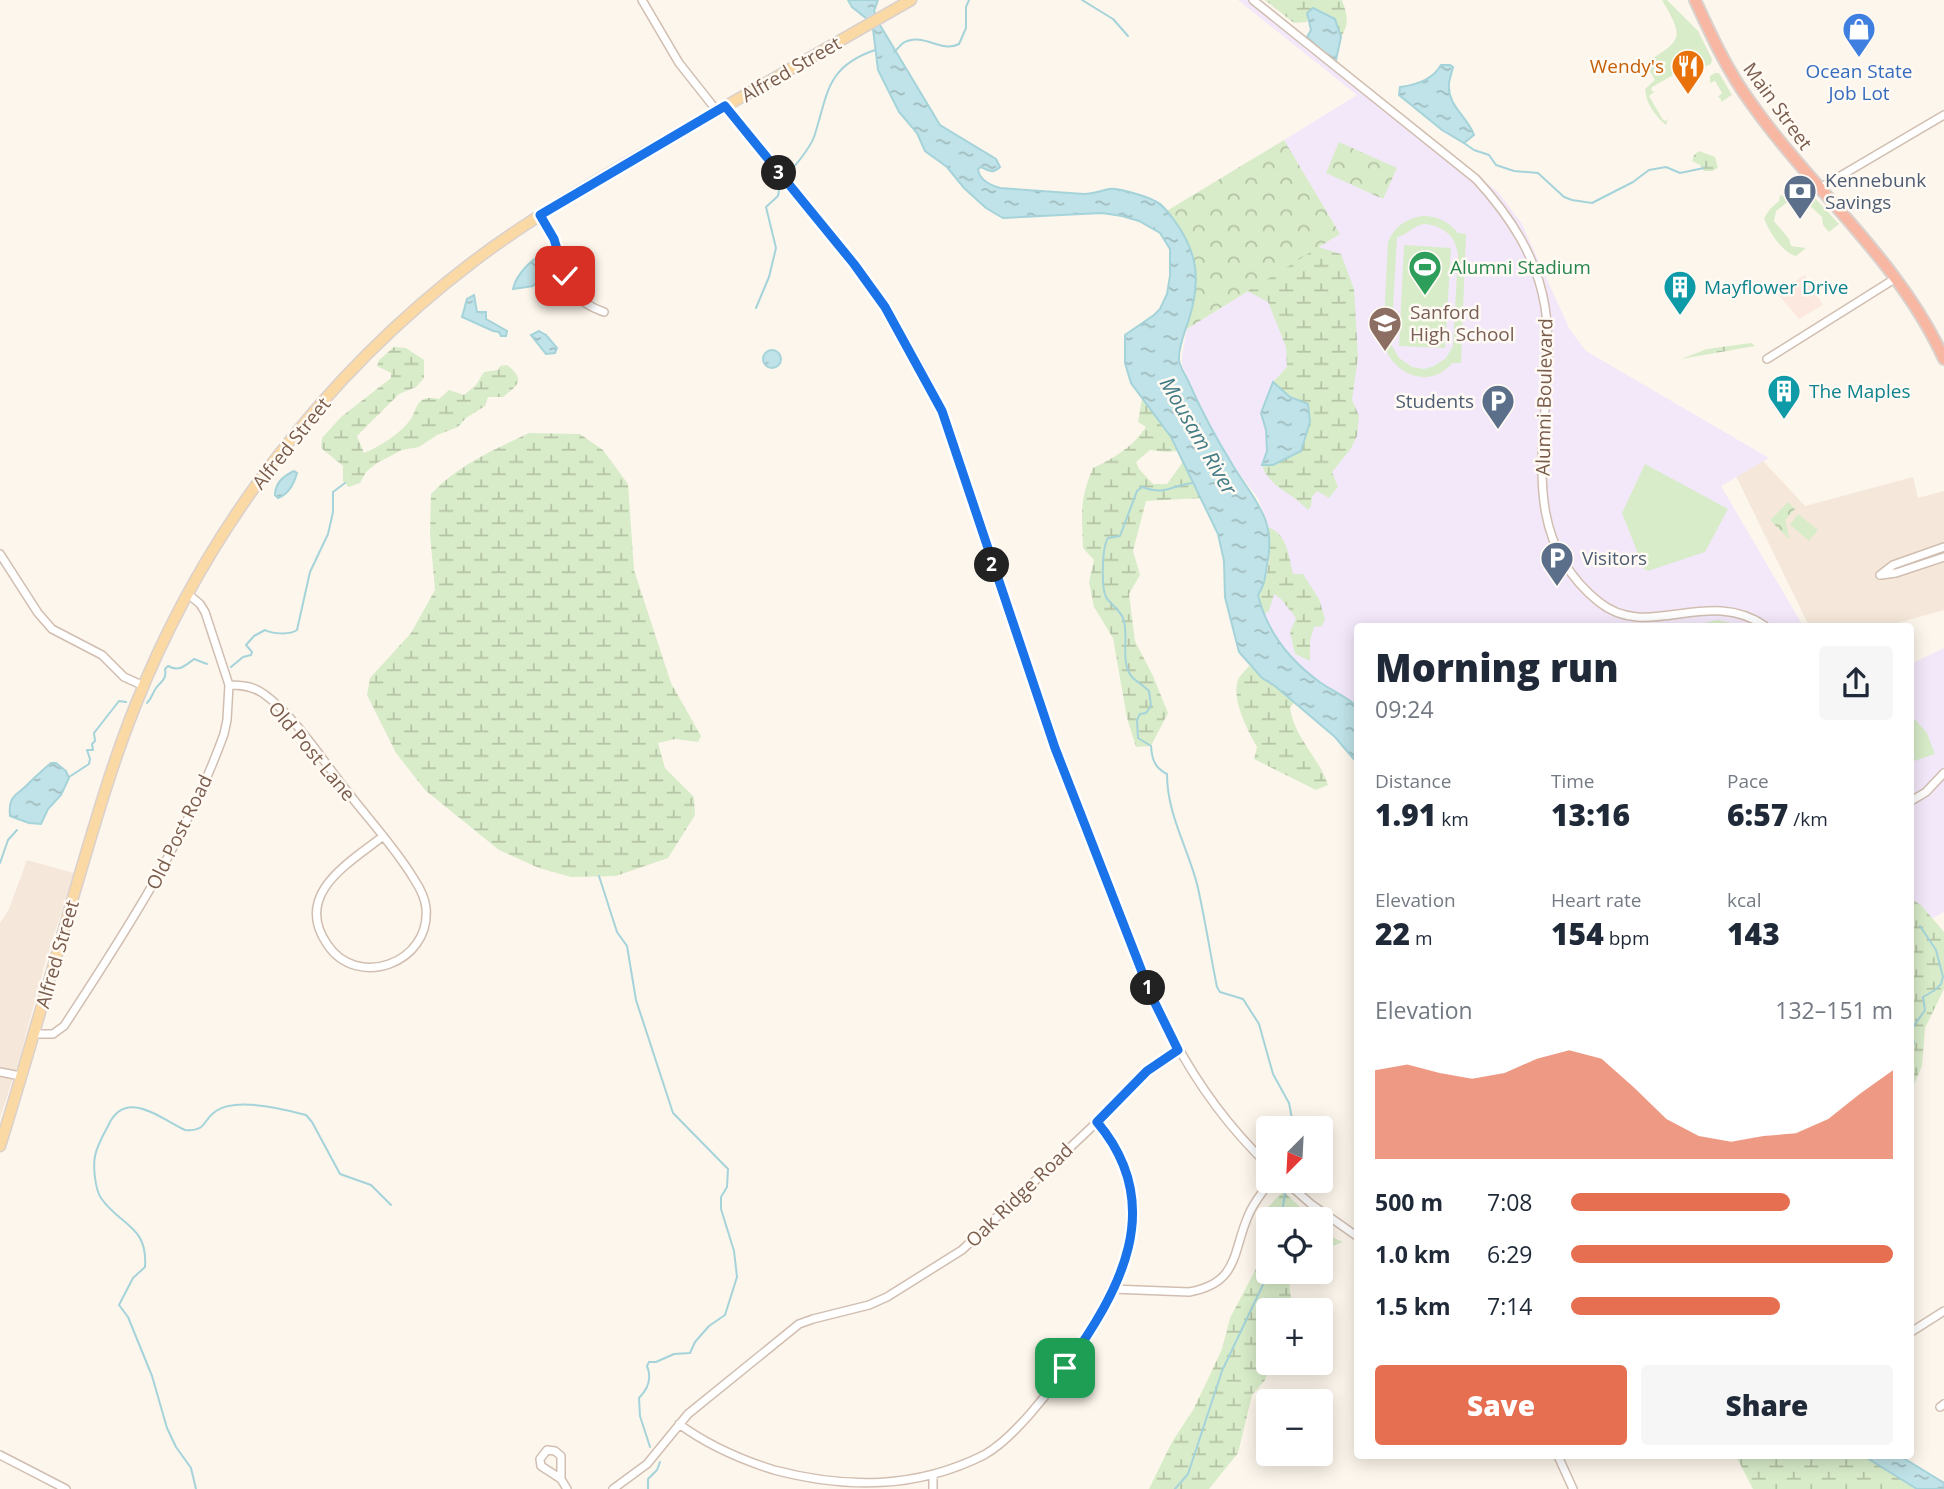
<!DOCTYPE html>
<meta charset="utf-8">
<style>
body{margin:0;font-family:"Open Sans",sans-serif;background:#f6f6f7;color:#1f2937;height:100vh;display:flex;flex-direction:column;font-size:26px;white-space:nowrap}
*{box-sizing:border-box;margin:0}
p{font-size:23px;color:#747a83}
.icon{flex:none;width:38px;height:38px;fill:none;stroke:currentColor;stroke-width:2;stroke-linecap:round;stroke-linejoin:round}
.map{position:relative;flex:1;overflow:hidden}
.sheet{position:absolute;left:1354px;top:623px;width:560px;height:836px;display:flex;flex-direction:column;background:#fff;border-radius:7px;box-shadow:0 4px 18px #0003}
.sheet>*{flex:none}
.needle{width:46px;rotate:204deg}
.controls{position:absolute;left:1256px;top:1116px;display:grid;gap:14px}
.controls a{display:grid;place-items:center;width:77px;height:77px;border-radius:7px;background:#fff;box-shadow:0 4px 18px #0003;font-size:35px}
.pin{position:absolute;display:grid;place-items:center;width:60px;height:60px;color:#fff;margin:-30px;border-radius:14px;box-shadow:0 4px 10px #0006}
.km{position:absolute;width:35px;height:35px;margin:-18px;border-radius:50%;background:#222;color:#fff;font-size:19px;line-height:35px;text-align:center}
.round{display:grid;place-items:center;flex:none;width:74px;height:74px;border-radius:7px;background:#f6f6f7}
.overview{display:flex;align-items:center;justify-content:space-between;height:119px;padding:0 21px}
h1{font-size:38px;font-weight:800;line-height:52px}
.metrics{display:grid;grid-template-columns:repeat(3,1fr);gap:10px;height:119px;padding:7px 21px}
.metrics div{display:grid;align-content:center}
.metrics b{font-size:30px;font-weight:800}
.metrics small{font-size:19px;font-weight:400}
.metrics p{font-size:19px}
.chart{height:196px;padding:14px 21px}
.chart p{display:flex;justify-content:space-between}
.chart svg{width:100%;height:126px;margin-top:7px;fill:#e76f51;opacity:.7}
.action{display:flex;gap:14px;margin-top:auto;padding:14px 21px}
.action a{flex:1;height:80px;border-radius:7px;background:#e76f51;color:#fff;font-size:28px;font-weight:800;line-height:80px;text-align:center}
.action a+a{background:#f6f6f7;color:#1f2937}
ul{padding:0 21px;list-style:none;font-size:23px}
li{display:grid;grid-template-columns:112px 84px 1fr;align-items:center;height:52px}
li i{height:18px;border-radius:9px;background:#e76f51}
.map>svg:first-child{display:block}
</style>
<div class="map">
<svg width="1944" height="1489" viewBox="0 0 1944 1489">
<defs>
<pattern id="wetland-marsh" width="20" height="14" patternUnits="userSpaceOnUse" patternTransform="scale(1.75)"><rect width="20" height="14" fill="#d8ecc9"/><path d="M1 5h8M5 5V1M11 12h8M15 12V8" fill="none" stroke="#b4c2a5"/></pattern>
<pattern id="park-crowns" width="20" height="18" patternUnits="userSpaceOnUse" patternTransform="scale(1.75)"><rect width="20" height="18" fill="#d8ecc9"/><path d="M2 6a3 3 0 1 1 6 0M12 15a3 3 0 1 1 6 0" fill="none" stroke="#b4c2a5"/></pattern>
<pattern id="water-ripples" width="26" height="14" patternUnits="userSpaceOnUse" patternTransform="scale(1.75)"><rect width="26" height="14" fill="#bfe3e8"/><path d="M2 4q2-2 4 0t4 0M15 11q2-2 4 0t4 0" fill="none" stroke="#a0bbbe"/></pattern>
</defs>
<rect width="100%" height="100%" fill="#fdf6ec"/>
<path fill="#f5e8da" d="M1763,461L1805,506L1913,477L1918,498L1944,491V610L1887,626H1809L1735,474Z
M27,860L74,873L46,960L19,1060L0,1118V923L9,909Z"/>
<path fill="#fde8e0" d="M1805,275L1823,305L1799,319L1777,293Z"/>
<path fill="#f3e8fa" d="M1238,0H1261L1498,192L1522,224L1570,330L1586,351L1769,458L1721,486L1803,626H1358V708L1351,702L1312,679L1297,666L1282,648L1264,616L1259,600L1268,573L1270,538L1265,516L1258,498L1227,457L1205,418L1182,365V356L1187,329L1340,234L1284,140L1357,95Z
M1944,648V912L1911,930V664Z"/>
<path fill="#d8ecc9" fill-rule="evenodd" d="M1662,0H1667L1698,31L1712,59L1711,64L1687,74L1682,70L1652,87L1651,90L1654,92L1649,96L1663,120L1666,121L1668,118L1666,125C1655,116 1646,103 1645,89L1655,80L1645,63C1682,40 1685,39 1662,0Z
M1715,73H1719L1732,95L1721,102V99L1718,97L1722,93L1715,81L1710,83V76Z
M1780,195L1789,198V201L1776,211L1774,221L1789,239L1791,246L1806,248L1796,256C1782,252 1769,232 1764,218L1770,209L1779,201Z
M1813,196L1839,224L1829,232L1823,225L1822,217L1807,203V198Z
M1423,216C1437,216 1448,221 1458,233L1466,234L1461,363H1452C1429,392 1387,372 1383,339L1388,242C1394,227 1406,218 1423,216ZM1423,224C1442,225 1456,235 1458,255L1453,346L1446,358L1434,366L1424,369L1412,367L1399,358L1391,344L1397,237C1404,237 1413,226 1423,224Z
M1404,245L1451,248L1445,348L1399,346Z
M1645,464L1728,509L1705,552L1648,571L1644,569L1622,513Z
M1798,514L1818,530L1809,541L1790,525Z
M1717,620L1746,626H1691Z
M1911,715L1927,733L1935,754L1911,762Z"/>
<path fill="url(#wetland-marsh)" d="M1265,0H1342C1347,14 1350,24 1341,37L1335,19L1313,8L1307,13V22L1294,23Z
M1699,151L1715,157L1718,168L1712,171H1704L1700,165L1692,161L1694,155Z
M1315,246L1341,254L1354,289L1358,357L1352,400L1359,416L1357,436L1350,450L1332,472L1338,487L1329,498L1317,491L1312,497L1311,506L1308,510C1293,493 1269,488 1262,465H1273L1290,397L1273,382L1287,367L1286,347L1268,302L1232,283Z
M1751,343L1755,346L1681,359L1707,349Z
M394,347L406,348L424,360V378L416,387L399,394L357,436L364,453C381,446 400,434 411,419C415,413 415,405 422,400C428,397 432,398 439,399L449,390L464,395L476,385L484,372L498,370L500,366L507,365C526,380 518,385 503,397H488L485,406L466,418L458,427L437,435L419,447L402,450L377,463L366,472L360,483L349,487L343,481V466L321,448L322,438L341,417L391,378V373L377,366L379,360Z
M1142,398L1171,437L1177,451L1167,452L1150,450L1136,462L1139,469L1153,484H1167L1183,462L1202,498L1146,501L1133,551L1140,575L1129,594L1135,641L1153,676L1168,713L1151,746L1136,747L1127,718L1113,638L1094,607L1089,582L1094,560L1083,548C1082,515 1079,500 1093,468C1114,458 1133,447 1146,427L1138,422Z
M529,433L580,434L603,450L628,484L634,570L671,683L701,736L698,742L675,739L658,743L665,768L694,797L695,815L668,858L616,876L571,877L539,868L499,850L425,790L396,753L367,695L370,678L411,633L435,590L430,534L431,494C458,465 494,450 529,433Z
M1267,527C1287,532 1289,557 1293,574H1303L1319,599L1325,619L1322,626L1314,627L1310,641V661L1295,654L1290,632L1296,618L1281,599L1274,594L1269,611L1263,615L1258,595C1269,579 1273,545 1267,527Z
M1249,666L1295,702L1290,707C1294,738 1319,757 1328,785L1316,790L1254,759L1257,747C1248,731 1231,699 1238,680C1240,675 1246,670 1249,666Z
M1911,899L1921,905L1944,932V989L1925,1028L1922,1066L1911,1091Z
M1282,1193H1285L1314,1220H1269V1244C1255,1223 1265,1208 1282,1193Z
M1321,1232L1343,1242L1333,1246L1321,1247Z
M1266,1257H1269V1272H1293C1285,1291 1294,1294 1291,1311H1269V1363H1271L1265,1380L1252,1395L1238,1453L1209,1489H1149L1172,1442L1193,1410L1208,1379L1222,1349L1230,1318L1259,1263Z
M1736,1456H1864L1917,1489H1753Z"/>
<path fill="url(#park-crowns)" d="M1284,140L1340,234L1161,345L1182,294L1160,215Z
M1339,142L1397,168L1383,199L1326,173Z
M1788,502L1795,509L1785,520L1790,540L1770,520Z"/>
<path fill="url(#water-ripples)" stroke="#a5d3da" stroke-width="2" d="M848,0H878L874,11L880,25L940,125L996,159L1000,167C993,174 989,171 981,167L978,169C979,180 990,185 1000,188L1084,194C1093,194 1100,191 1109,189C1117,187 1148,197 1155,201C1162,204 1169,213 1174,220C1198,252 1201,281 1189,319C1185,332 1178,347 1179,360C1180,368 1187,377 1190,385C1202,412 1216,438 1232,464C1254,501 1277,518 1267,565C1265,577 1265,584 1258,595C1267,632 1290,661 1321,683C1333,691 1347,697 1358,707V764L1335,737L1275,686L1262,678L1239,652L1225,597L1224,561L1218,534L1171,437L1131,383L1125,363V335L1154,315L1160,309L1167,294L1170,276V249L1160,233L1139,221L1122,216L1102,213L1003,218L986,208L964,188L947,167L925,151L917,133L899,112L878,70L873,29L867,19L852,7Z
M1313,8L1335,19L1341,37L1336,60L1333,61L1307,37L1311,30L1307,13Z
M1441,65H1450L1453,67C1452,73 1449,79 1449,84C1447,106 1468,117 1474,135L1464,143L1442,130L1399,95L1400,87C1417,85 1433,79 1441,65Z
M547,253L550,255V279L546,280L540,271L541,278L533,286L513,289C516,275 532,257 547,253Z
M474,295L477,312H486V319L507,331L506,336H501L499,332L493,331L462,317L467,299Z
M539,331L546,335L557,348L555,353L546,354L531,335Z
M763 359a9 9 0 1 1 18 0a9 9 0 1 1-18 0Z
M1273,382L1290,397L1308,404L1310,422L1301,451L1273,465H1262L1267,451L1266,430L1261,413Z
M294,471L297,473C294,484 289,494 278,498L275,495C275,483 283,476 294,471Z
M51,763H56L66,771L69,778L61,795L48,809L41,824L29,823L10,816C8,793 18,796 29,783C36,776 43,770 51,763Z
M1864,1456H1900L1944,1483V1489H1917Z"/>
<g fill="none" stroke-linecap="round" stroke-linejoin="round">
<path stroke="#a5d3da" stroke-width="2" d="M1082,0L1113,19L1128,36
M894,52C899,48 901,43 907,41C925,34 942,53 959,44L966,28V7L969,0
M1464,143L1474,150L1489,155L1496,165L1514,171L1538,173L1564,197L1572,200L1592,203L1633,182L1649,170L1666,167L1680,173L1704,168
M789,173C797,163 809,150 814,137C828,95 825,67 875,50
M756,308L769,277L776,248L766,207L778,196L780,184
M1193,483C1171,485 1167,496 1142,487L1137,491L1120,536L1108,538C1102,547 1101,587 1106,597C1111,605 1119,609 1123,618C1130,635 1119,661 1132,677C1137,682 1144,686 1149,691L1151,706L1146,713L1140,714L1137,720L1138,738L1151,746C1152,760 1155,768 1167,774C1167,814 1187,846 1197,884C1205,918 1210,953 1217,987L1220,992L1243,999L1259,1024L1273,1074L1289,1103L1294,1129
M231,667L243,657L251,655L252,652L246,645L254,636L265,630C272,634 290,635 297,630L310,572L328,534L333,512V492L345,483
M147,703C152,698 152,694 156,688C161,681 167,680 165,669L168,666C179,672 185,666 194,659L207,664
M69,777L89,764L90,759L87,750H93L92,744L95,741L94,733L119,701L126,702
M0,863L8,840L17,830
M599,876L617,932L627,946L636,1000L673,1113L728,1169L727,1187L721,1197V1209L734,1251L737,1277L725,1315L709,1326L695,1342L690,1353L674,1354L656,1362H649L647,1366C652,1378 648,1389 639,1398L640,1416L650,1447
M1911,1030L1925,1010L1923,997L1935,990L1941,984L1943,977L1936,950L1920,926
M1911,1048L1914,1043L1911,1031
M1281,1220L1285,1193
M196,1489L191,1468L176,1447L167,1428L152,1376L128,1317L119,1305L133,1278L145,1267C148,1225 120,1226 101,1198C95,1189 93,1167 95,1156C97,1146 103,1135 108,1126C125,1087 161,1119 185,1130C207,1132 202,1120 216,1111C236,1097 284,1109 306,1115L312,1122L340,1174L371,1185L391,1205
M648,1489V1479L657,1470L660,1462
M1175,1489L1188,1474L1222,1371L1269,1272"/>
<defs>
<path id="minor" d="M642,0L679,63L717,111
M1253,0L1476,179C1510,216 1537,257 1545,307C1561,409 1503,525 1599,602C1648,642 1708,586 1765,626
M725,106C803,203 891,296 942,411C959,450 968,492 981,532C995,578 1015,623 1030,669C1053,740 1079,810 1106,880C1148,990 1181,1082 1269,1166
M1809,192L1820,188L1944,115
M540,215C545,223 551,231 554,239C568,275 562,297 604,312
M1767,359L1896,278
M0,554L38,613L52,629L102,655L124,677L144,686
M1880,575L1893,565L1944,547
M1881,575L1896,573L1944,557
M229,685C241,685 253,686 264,694C297,718 324,763 350,795C371,822 396,849 414,879C420,888 425,898 426,908C431,963 357,990 327,944C293,894 349,863 382,837
M1911,801L1926,792L1944,773
M33,1034H53L64,1026C125,933 186,839 224,734L227,720L229,685L205,612L200,604L188,594
M0,1072L20,1076
M1285,1181L1311,1204L1358,1237
M1112,1289L1189,1292C1240,1283 1232,1251 1249,1214C1254,1202 1263,1192 1270,1181
M1911,1332L1944,1311
M1940,1407L1944,1404
M679,1424C709,1446 739,1459 774,1470C847,1489 916,1489 984,1455C1039,1424 1131,1281 1133,1218C1135,1181 1120,1150 1097,1122
M0,1455L66,1489
M1558,1456L1573,1489
M933,1476V1489
M561,1479V1456L555,1451L547,1450L540,1459L541,1466L561,1479L567,1489
M613,1489L647,1464L688,1414L799,1324L813,1319L869,1305L887,1297L962,1250L1097,1122L1126,1090L1147,1071L1178,1050"/>
<path id="major" d="M0,1146C26,1063 50,978 74,894C93,830 111,766 136,704C205,530 325,374 474,261C531,218 594,182 656,146C741,97 826,49 911,0"/>
<path id="highway" d="M1695,0C1711,35 1728,72 1751,103C1813,191 1899,260 1944,359"/>
</defs>
<use href="#minor" stroke="#d1beb0" stroke-width="10"/>
<use href="#major" stroke="#dad1cd" stroke-width="13"/>
<use href="#highway" stroke="#dad1cd" stroke-width="14"/>
<use href="#minor" stroke="#fff" stroke-width="7"/>
<use href="#major" stroke="#fbd9a5" stroke-width="10"/>
<use href="#highway" stroke="#f7b7a3" stroke-width="10"/>
</g>
<g fill="none" stroke-linecap="round" stroke-linejoin="round">
<defs>
<path id="route" d="M565,276L554,239L540,215L725,106L854,264L885,307L942,411L1055,748L1151,995L1178,1050L1147,1071L1097,1122C1168,1206 1120,1291 1065,1368"/>
</defs>
<use href="#route" stroke="#fff" stroke-width="14"/>
<use href="#route" stroke="#1a73e8" stroke-width="9"/>
</g>
<defs>
<symbol id="shop-pin" viewBox="-11 -11 22 30"><path d="M0 17L-7.5 6A9.5 9.5 0 1 1 7.5 6Z" fill="#3f7fe0" stroke="#fffaf3"/><path d="M-5-2.5h2.3a2.7 3.5 0 0 1 5.4 0H5L5.5 6h-11ZM-1.5-2.5h3a1.5 2.3 0 0 0-3 0Z" fill="#fff"/></symbol>
<symbol id="restaurant-pin" viewBox="-11 -11 22 30"><path d="M0 17L-7.5 6A9.5 9.5 0 1 1 7.5 6Z" fill="#e8710a" stroke="#fffaf3"/><path d="M-5-6h1v4h1v-4h1v4h1v-4h1v5L-1.5 .5V6h-2V.5L-5-1ZM5-6V6H3V1.5H1.5Q1.5-4 5-6Z" fill="#fff"/></symbol>
<symbol id="bank-pin" viewBox="-11 -11 22 30"><path d="M0 17L-7.5 6A9.5 9.5 0 1 1 7.5 6Z" fill="#5c6f8a" stroke="#fffaf3"/><path d="M-6-4H6V4H-6ZM0-2.3a2.3 2.3 0 1 0 0 4.6a2.3 2.3 0 1 0 0-4.6Z" fill="#fff"/></symbol>
<symbol id="stadium-pin" viewBox="-11 -11 22 30"><path d="M0 17L-7.5 6A9.5 9.5 0 1 1 7.5 6Z" fill="#2e9e5b" stroke="#fffaf3"/><path d="M0-5a6.5 5 0 1 0 0 10a6.5 5 0 1 0 0-10ZM-3.5-1.8h7v3.6h-7Z" fill="#fff"/></symbol>
<symbol id="building-pin" viewBox="-11 -11 22 30"><path d="M0 17L-7.5 6A9.5 9.5 0 1 1 7.5 6Z" fill="#0f9aa8" stroke="#fffaf3"/><path d="M-4-6H4V6H1V3H-1V6H-4ZM-2.5-4.3h1.7v1.8h-1.7ZM.8-4.3h1.7v1.8H.8ZM-2.5-1h1.7V.8h-1.7ZM.8-1h1.7V.8H.8Z" fill="#fff"/></symbol>
<symbol id="school-pin" viewBox="-11 -11 22 30"><path d="M0 17L-7.5 6A9.5 9.5 0 1 1 7.5 6Z" fill="#8d6e63" stroke="#fffaf3"/><path d="M0-5L7-2L0 1L-7-2ZM-4 1L0 2.5L4 1V4Q0 6-4 4Z" fill="#fff"/></symbol>
<symbol id="parking-pin" viewBox="-11 -11 22 30"><path d="M0 17L-7.5 6A9.5 9.5 0 1 1 7.5 6Z" fill="#5c6f8a" stroke="#fffaf3"/><path d="M-3.5-5.5H1a3.5 3.5 0 0 1 0 7H-1V5.5H-3.5ZM-1-3.4V-.6H.8a1.4 1.4 0 0 0 0-2.8Z" fill="#fff"/></symbol>
</defs>
<g fill-rule="evenodd">
<use href="#shop-pin" x="1840" y="10" width="38" height="52"/>
<use href="#restaurant-pin" x="1669" y="47" width="38" height="52"/>
<use href="#bank-pin" x="1781" y="172" width="38" height="52"/>
<use href="#stadium-pin" x="1406" y="248" width="38" height="52"/>
<use href="#building-pin" x="1661" y="268" width="38" height="52"/>
<use href="#school-pin" x="1366" y="304" width="38" height="52"/>
<use href="#building-pin" x="1765" y="372" width="38" height="52"/>
<use href="#parking-pin" x="1479" y="382" width="38" height="52"/>
<use href="#parking-pin" x="1538" y="539" width="38" height="52"/>
</g>
<g text-anchor="middle" stroke-width="5" stroke-linejoin="round" paint-order="stroke">
<g font-size="19" fill="#c56008" stroke="#fffaf3" text-anchor="end">
<text x="1664" y="73">Wendy's</text>
</g>
<g font-size="19" fill="#7a5c4d" stroke="#fffaf3">
<text transform="translate(791 69) rotate(-30)" y="7">Alfred Street</text>
<text transform="translate(1778 106) rotate(54)" y="7">Main Street</text>
<text transform="translate(1544 397) rotate(-89)" y="7">Alumni Boulevard</text>
<text transform="translate(291 443) rotate(-51)" y="7">Alfred Street</text>
<text transform="translate(312 751) rotate(50)" y="7">Old Post Lane</text>
<text transform="translate(179 832) rotate(-64)" y="7">Old Post Road</text>
<text transform="translate(57 954) rotate(-74)" y="7">Alfred Street</text>
<text transform="translate(1019 1195) rotate(-44)" y="7">Oak Ridge Road</text>
</g>
<g font-size="19" fill="#366cbe" stroke="#fffaf3">
<text x="1859" y="78">Ocean State<tspan x="1859" dy="22">Job Lot</tspan></text>
</g>
<g font-size="19" fill="#4e5e75" stroke="#fffaf3" text-anchor="start">
<text x="1825" y="187">Kennebunk<tspan x="1825" dy="22">Savings</tspan></text>
<text x="1474" y="408" text-anchor="end">Students</text>
<text x="1582" y="565">Visitors</text>
</g>
<g font-size="19" fill="#27864d" stroke="#fffaf3" text-anchor="start">
<text x="1450" y="274">Alumni Stadium</text>
</g>
<g font-size="19" fill="#0d838f" stroke="#fffaf3" text-anchor="start">
<text x="1704" y="294">Mayflower Drive</text>
<text x="1809" y="398">The Maples</text>
</g>
<g font-size="19" fill="#785e54" stroke="#fffaf3" text-anchor="start">
<text x="1410" y="319">Sanford<tspan x="1410" dy="22">High School</tspan></text>
</g>
<g font-size="21" font-style="italic" fill="#437c86" stroke="#fffaf3">
<text transform="translate(1198 436) rotate(60)" y="7">Mousam River</text>
</g>
</g>
</svg>
<div class="controls">
<a><svg class="needle" viewBox="-14 -14 28 28"><path d="M0-13l5 13h-10z" fill="#e53935"/><path d="M0 13l5-13h-10z" fill="#747a83"/></svg></a>
<a><svg class="icon" aria-label="locate" viewBox="0 0 24 24"><circle cx="12" cy="12" r="6"/><path d="M12 2v4M12 18v4M2 12h4M18 12h4"/></svg></a>
<a>+</a>
<a>−</a>
</div>
<div class="pin" style="left:1065px;top:1368px;background:#1e9e55"><svg class="icon" aria-label="arrive" viewBox="0 0 24 24"><path d="M6 21V4h12l-3 4 3 4H6"/></svg></div>
<div class="pin" style="left:565px;top:276px;background:#d93025"><svg class="icon" aria-label="check" viewBox="0 0 24 24"><path d="M5 12l5 5 9-10"/></svg></div>
<b class="km" style="left:1148px;top:988px">1</b>
<b class="km" style="left:992px;top:565px">2</b>
<b class="km" style="left:779px;top:173px">3</b>
<section class="sheet">
<div class="overview"><div><h1>Morning run</h1><p>09:24</p></div><a class="round"><svg class="icon" aria-label="share" viewBox="0 0 24 24"><path d="M12 15V3M7 8l5-5 5 5M5 13v7h14v-7"/></svg></a></div>
<div class="metrics">
<div><p>Distance</p><b>1.91<small> km</small></b></div>
<div><p>Time</p><b>13:16</b></div>
<div><p>Pace</p><b>6:57<small> /km</small></b></div>
</div>
<div class="metrics">
<div><p>Elevation</p><b>22<small> m</small></b></div>
<div><p>Heart rate</p><b>154<small> bpm</small></b></div>
<div><p>kcal</p><b>143</b></div>
</div>
<div class="chart"><p><span>Elevation</span>132–151 m</p>
<svg viewBox="0 0 160 44" preserveAspectRatio="none"><path d="M0 44V13L10 11L20 14L30 16L40 14L50 9L60 6L70 9L80 19L90 30L100 36L110 38L120 36L130 35L140 30L150 21L160 13V44z"/></svg>
</div>
<ul>
<li><b>500 m</b>7:08<i style="width:68%"></i></li>
<li><b>1.0 km</b>6:29<i style="width:100%"></i></li>
<li><b>1.5 km</b>7:14<i style="width:65%"></i></li>
</ul>
<div class="action"><a>Save</a><a>Share</a></div>
</section>
</div>
